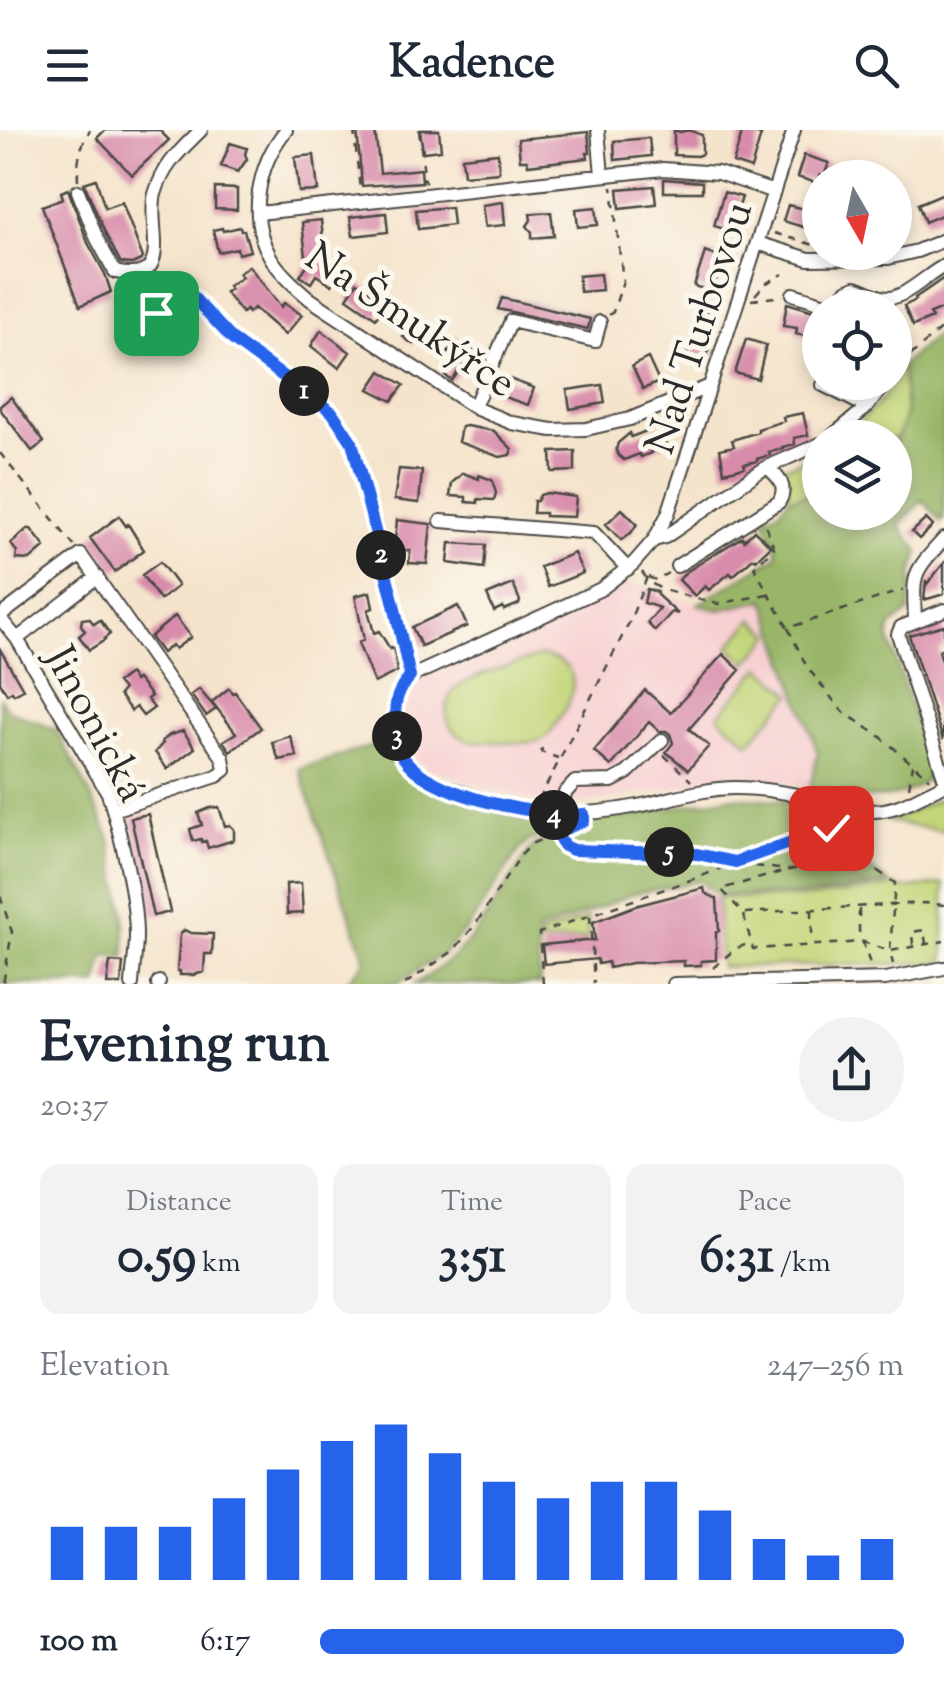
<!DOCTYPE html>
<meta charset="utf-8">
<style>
body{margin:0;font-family:"Sorts Mill Goudy",serif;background:#f2f2f3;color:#1f2937;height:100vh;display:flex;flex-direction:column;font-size:38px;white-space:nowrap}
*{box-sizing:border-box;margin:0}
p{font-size:32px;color:#747a83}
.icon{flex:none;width:55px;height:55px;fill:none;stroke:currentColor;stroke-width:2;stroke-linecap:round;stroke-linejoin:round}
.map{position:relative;height:854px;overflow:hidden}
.sheet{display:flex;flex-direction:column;background:#fff;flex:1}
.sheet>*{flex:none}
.needle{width:65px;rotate:171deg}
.tools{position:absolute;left:802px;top:30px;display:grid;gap:20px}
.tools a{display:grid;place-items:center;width:110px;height:110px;border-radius:50%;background:#fff;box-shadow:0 5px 15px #0003;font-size:50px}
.pin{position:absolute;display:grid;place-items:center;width:85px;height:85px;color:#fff;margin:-42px;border-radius:20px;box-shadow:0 5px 15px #0006}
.km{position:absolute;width:50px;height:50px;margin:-25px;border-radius:50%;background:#222;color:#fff;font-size:28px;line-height:50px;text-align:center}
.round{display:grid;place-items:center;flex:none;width:105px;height:105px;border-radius:52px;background:#f2f2f3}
.headline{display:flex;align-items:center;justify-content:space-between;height:170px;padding:0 40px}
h1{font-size:55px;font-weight:800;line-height:75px}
.figures{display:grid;grid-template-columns:repeat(3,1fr);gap:15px;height:170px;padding:10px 40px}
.figures div{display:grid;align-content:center;border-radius:20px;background:#f2f2f3;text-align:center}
.figures b{font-size:50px;font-weight:800}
.figures small{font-size:28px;font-weight:400}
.figures p{font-size:28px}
.chart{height:280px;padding:20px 40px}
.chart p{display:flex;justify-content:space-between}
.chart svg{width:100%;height:180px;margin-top:10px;stroke:#2563eb;stroke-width:6}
ul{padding:0 40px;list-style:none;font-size:32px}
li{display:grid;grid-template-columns:160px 120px 1fr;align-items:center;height:75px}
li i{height:25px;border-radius:12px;background:#2563eb}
header{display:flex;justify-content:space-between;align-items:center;height:130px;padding:0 40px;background:#fff;font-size:45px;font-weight:800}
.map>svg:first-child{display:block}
</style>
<header><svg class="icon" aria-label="menu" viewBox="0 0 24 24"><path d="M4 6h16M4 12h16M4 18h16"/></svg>Kadence<svg class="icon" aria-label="search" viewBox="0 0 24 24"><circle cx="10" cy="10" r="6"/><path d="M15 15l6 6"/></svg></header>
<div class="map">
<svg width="944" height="854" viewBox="0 0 944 854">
<rect width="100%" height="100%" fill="#fbf7ec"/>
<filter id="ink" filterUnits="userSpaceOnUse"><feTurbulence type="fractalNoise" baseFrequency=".01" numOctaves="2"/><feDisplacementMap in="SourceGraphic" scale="20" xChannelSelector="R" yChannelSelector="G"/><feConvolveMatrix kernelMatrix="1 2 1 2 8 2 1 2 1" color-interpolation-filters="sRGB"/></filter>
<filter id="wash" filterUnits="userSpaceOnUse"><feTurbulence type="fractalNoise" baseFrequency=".0048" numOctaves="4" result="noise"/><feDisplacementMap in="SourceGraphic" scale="40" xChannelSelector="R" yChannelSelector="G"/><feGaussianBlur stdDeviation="2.25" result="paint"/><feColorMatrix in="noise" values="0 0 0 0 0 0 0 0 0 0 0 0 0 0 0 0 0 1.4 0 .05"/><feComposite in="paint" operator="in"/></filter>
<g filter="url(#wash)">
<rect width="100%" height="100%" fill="#f5e4cc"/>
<path fill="#f7cfd1" d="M626,452L719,480L765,469L818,624L810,657L782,651L743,648L722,649L593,672L543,674L483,657L427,638L416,627L404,597L405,570L420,550L579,483L607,467Z"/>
<path fill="#d2bdc6" d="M420,35L423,59L390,63L387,38Z
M498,164L593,184L590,203L494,180Z"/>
<path fill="#c2d578" stroke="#768052" stroke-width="2.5" d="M902,235L906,282L895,315V337V308H843L882,270L892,253L895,252Z
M820,324V361L788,369L789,350L781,338Z
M753,489L772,505L747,533L729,517Z
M541,526C583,532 577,562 559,589C553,598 549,608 538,611C526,615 511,612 499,612C489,611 477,613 468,610C443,601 438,569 461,555C484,541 515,535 541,526Z
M761,537L792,564L749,613L718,586Z
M944,667V701L889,692L937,670Z
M944,754V831L931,833L721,837L718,768H812L897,755L900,759Z
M588,788V809L541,813V804Z"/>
<path fill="#99b668" stroke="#62704a" stroke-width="2.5" d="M944,198V389L941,392L923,370L899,395L919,421L913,442L909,482L890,497L889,508L927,627C931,643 929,652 913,659C880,676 845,664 810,657L818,623L765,470L719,480L698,474L777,426L776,416L765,391L767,386L780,380L788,369L820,361V382H895V315L906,282L902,235Z
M0,568L8,580L56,600L87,658L109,706L125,785V827L104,825L98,854H0Z
M388,611L400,637L420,655L525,689H580L578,693L530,710L520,719L469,796L443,824L396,854H344L366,831L299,639Z
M731,667L791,671L875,690L826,696L856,719L857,729L889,753L811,765H717L700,751L632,764L587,783L537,801L540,854H414C432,844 451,831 465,815C491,786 510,748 533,716L538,713L585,693L588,689L619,687Z"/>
<g id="blocks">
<path fill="#d88bab" d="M105,0H159L169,10L132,45L97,8Z
M357,0H375L380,43L421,39L422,52L362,56Z
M420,0H439L441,20L423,22Z
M674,0L680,2L689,0L702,5V24L697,26L674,25Z
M743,0L761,5L751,39L733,33Z
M588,2L590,23H587L588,28L528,35L527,30H520L518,9Z
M649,8L651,26L615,30L614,11Z
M230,13L247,18L245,24L247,29L238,42L221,36Z
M498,23L499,42L464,45L462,27Z
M314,25L318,61L299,62L295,27Z
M804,25L829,33L824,46L820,45V54L797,47Z
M96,49L105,78L122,72L143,128L141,130L132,134L121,133L106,105L84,53Z
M664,49L702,52V62H664Z
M654,56L656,74L620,78L618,59Z
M215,58L237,59V80L215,79Z
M68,59L88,113L105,144L111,162L80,176L42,76L63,68L61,62Z
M724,62L742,67L731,101L714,96Z
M944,63V84L925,92L918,74Z
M503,72L505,95L485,97L482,75Z
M788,75L820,83V102L783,91Z
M451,77L453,95L418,99L416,80Z
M596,77L598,95L578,97L576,79Z
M551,82L554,106L532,108V102L527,96L531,90L530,84Z
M386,83L388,102L353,106L350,87Z
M321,90L326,137L339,145L332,155L316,145L311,153L300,146L307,135L302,92Z
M240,97L241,101L244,100L250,121L238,124L237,118L218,122L213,100L222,98L223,101Z
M705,122L723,128L712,162L694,156Z
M249,136L281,177L284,173L302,185L285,205L254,178L248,183L246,180L242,183L225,162L230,159L228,156L242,147L239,143Z
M600,144L602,160L580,162L578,146Z
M944,148V178L930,184L932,188L913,196L904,176L916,170L915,168Z
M357,152L387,172L376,188L347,168Z
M502,168L590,189L588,199L498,179Z
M709,172L720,175L705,235L686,229L698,190L703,192Z
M787,173L820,183V209L796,204L797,198L783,196Z
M418,190L426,195L431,194L434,201L424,215L416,210L413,214L403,207L412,193L414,195Z
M321,200L350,222L339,238L311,216Z
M746,209L766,215L758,249L735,243Z
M456,211L473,220L452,251L446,246L451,236L443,230Z
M648,228L659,252L643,259L632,236Z
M381,241L404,255L392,271L369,259Z
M501,246L534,258L528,275L495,264Z
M602,255L605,273L570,279L567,260Z
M11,267L44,312L32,321L0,279V276Z
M803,283L808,305L794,308L795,314L782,317L783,319L769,322L770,325L757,329V331L744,334L745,337L724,342L720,319L734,316L732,310L758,302V299L784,291L783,287Z
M466,296L494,301L512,319L510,325L500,327L458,312L461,297Z
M659,296L666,314L650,320L651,323L641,327L639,324L624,330L618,325L616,320L618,313L630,303L631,307Z
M575,321V341L552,342L551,322Z
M399,339L422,341L419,373L394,370Z
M463,343L479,349V345L492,350L496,363L494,370L478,369V373L466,372V367L450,366L452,353Z
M547,363L576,367L574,387L545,386V383H533L534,371H537L540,365Z
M622,379L637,394L631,403L621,410L606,394Z
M119,386L126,396L128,394L144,420L115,442L90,408Z
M926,389L933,396L919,409L912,402Z
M397,390L431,394L427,434L409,433L410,421L394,419Z
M27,399H31L45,417L30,430L16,429L17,422L11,414Z
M754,400L771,416L756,430L753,428L733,446L730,443L709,460L705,456L695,466L679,450L686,442L742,407L744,410Z
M450,413L486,415L484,438L448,433Z
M574,423L583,443L548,457L540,437Z
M160,432L178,456L160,470L142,445Z
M944,433V464L924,470L926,450L927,454Z
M513,454L520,471L519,474L504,480L503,477L494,481L487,465Z
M647,459L657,462V465L678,484L672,482L655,501L647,493L660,478L644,473Z
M370,462L373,478L368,480L374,503L379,501L390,519L393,517L398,541L374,553L358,513L364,510L355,466Z
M458,476L467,496L421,516L412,497Z
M175,486L191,507L175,519L172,515L162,523L150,507Z
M89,488L94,494L100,490L110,504L104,509L105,510L89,520L79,506L85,501L81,495L82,489Z
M944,495V517L939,520L944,539L943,610L909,505Z
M0,519L23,559L14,564L12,561L7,564L0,552Z
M723,524L740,540L689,599L709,616L688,640L666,622L673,613L670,604L666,601H659L649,592L611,636L594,621L645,560L671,583Z
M129,544L134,551L137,549L151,566L147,569L154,578L143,586L136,577L131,581L119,565L123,560L117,553Z
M229,558L233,563L235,562L261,598L230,621L223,611L236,603L212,572Z
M199,559L216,579L206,586L191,565Z
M183,601L195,618L167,639L155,622L163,613L162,611L170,605Z
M290,606L297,626L279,630L272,612Z
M219,677L225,696L230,695L234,699V710L208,718L206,711L202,712L201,709L193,711L190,699L202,695L198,683L210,678Z
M148,684L170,782L153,786L131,688Z
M301,753L303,783L287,784L286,754Z
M704,758L705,763L717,769L719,801L716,802V830L701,831V835L684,836V831L631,833L609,838L608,832L598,834L597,829L544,834L542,815L595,810L593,792L635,776Z
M184,800L191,803L213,804L212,824H205L204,842L194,845H180V841H177L180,805Z
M110,832L123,833L121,854H107Z"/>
</g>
</g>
<g filter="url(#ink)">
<use href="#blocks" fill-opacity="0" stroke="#494743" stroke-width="2.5"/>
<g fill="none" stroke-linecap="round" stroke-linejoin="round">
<defs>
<path id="minor" d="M286,0C258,34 247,88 271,128C281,144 296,157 310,169L477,279L512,293L552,300L586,299L630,289L710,256
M598,0L602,45
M794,0L668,384L654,410L633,434L601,459L410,547C393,565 394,580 396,604C400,637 430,652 459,661C478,668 497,676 517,680C557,687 597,684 638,676C669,670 702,658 735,658C780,658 825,672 869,681C898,682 918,666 944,655
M78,61L97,109L115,142C177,156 146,95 155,64C164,34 179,22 201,0
M259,83L663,39L718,43L774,62
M757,113L809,129L888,128L917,121L944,110
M793,164L835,177L846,161L855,157C866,160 876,167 887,168C904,169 928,144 944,136
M895,219L898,230L895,237
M823,255L867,277
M474,277L511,191L595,211L600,192
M830,308L867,277L886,252
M767,337L820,314
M441,391L594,403L628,439
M654,410L665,407L677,399L754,345L767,337C779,347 788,357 779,372L677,436
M393,470L410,547
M944,480L901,497L898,504L944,647
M0,486L81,425L223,628L225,640L217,646L113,680
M0,488L17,509L108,663C120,701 136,766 136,806C136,822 133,838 132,854
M915,490C913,442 912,444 944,409
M17,509L97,447
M561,686L565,663L575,652L612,651L627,643L662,610
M158,854L159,852
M674,854L885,849L944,838"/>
</defs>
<use href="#minor" stroke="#494743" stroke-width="16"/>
<path stroke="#494743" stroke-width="2.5" stroke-dasharray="8 8" stroke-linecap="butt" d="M354,0L360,60
M419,0L425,53
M78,50C77,31 80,16 90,0
M774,103L814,115
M145,154L156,183L175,181L193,167L233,210L331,282L351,312L390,459
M755,165L765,154L783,144
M751,170L783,166
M609,185L613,182L623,151L612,57
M910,226L944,196
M0,323L74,416
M766,396L774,418L754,437L788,498L903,460
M642,442L649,452L663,460L718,474L768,464
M648,447L656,450L668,443
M788,498L807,537L842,581L881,607L930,649
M542,618L541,622L558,628
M664,625L691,651
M909,657L913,635
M539,670L630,491L647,447
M832,699L857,718L859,728L895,753L890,821L893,834
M556,703L564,715L573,719L697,724L738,734L788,740
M859,728L789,740L721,759L743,783L753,819L863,812L890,821L944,811
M0,766L12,802L3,854
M859,779V801L870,834
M812,780V812
M745,783L924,773L944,775
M590,786L594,854
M913,815L912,802L924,800L926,814
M713,838L735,819L750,813
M405,854L453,821L475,795L521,725L533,713L570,698
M543,854L539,803L702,746L768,719L831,698L871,695"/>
<use href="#minor" stroke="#fff" stroke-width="12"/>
</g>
</g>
<g fill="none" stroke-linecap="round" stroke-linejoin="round" filter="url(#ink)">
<defs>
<path id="route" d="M156,183L175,181L193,167L233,210L332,282L352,312L393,470L410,547C397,561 395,571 395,590C396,602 396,616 403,627C429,667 540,687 584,684V691L556,703L564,716L573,720L697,724L735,732L831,698"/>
</defs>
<use href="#route" stroke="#fff" stroke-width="20"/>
<use href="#route" stroke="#2563eb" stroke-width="12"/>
</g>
<g text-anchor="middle" stroke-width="10" stroke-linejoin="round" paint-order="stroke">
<g font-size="42" fill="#2b2b2b" stroke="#fbf7ec">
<text transform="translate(412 188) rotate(34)" y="15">Na Šmukýřce</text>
<text transform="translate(697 197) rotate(-72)" y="15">Nad Turbovou</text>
<text transform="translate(98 593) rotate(62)" y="15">Jinonická</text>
</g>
</g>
</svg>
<div class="tools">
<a><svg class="needle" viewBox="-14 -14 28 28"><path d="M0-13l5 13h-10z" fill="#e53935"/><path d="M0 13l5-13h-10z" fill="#747a83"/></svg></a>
<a><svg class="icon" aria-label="locate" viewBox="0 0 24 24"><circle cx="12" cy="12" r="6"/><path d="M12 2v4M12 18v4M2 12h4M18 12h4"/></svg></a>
<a><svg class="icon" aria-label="layers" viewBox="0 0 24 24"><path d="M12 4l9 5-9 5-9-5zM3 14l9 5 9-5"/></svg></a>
</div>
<div class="pin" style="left:156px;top:183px;background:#1e9e55"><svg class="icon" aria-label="arrive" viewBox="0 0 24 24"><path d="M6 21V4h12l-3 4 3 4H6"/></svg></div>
<div class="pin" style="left:831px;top:698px;background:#d93025"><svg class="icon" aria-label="check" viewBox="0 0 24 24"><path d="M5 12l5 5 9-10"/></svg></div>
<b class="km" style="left:304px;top:261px">1</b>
<b class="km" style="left:381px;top:425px">2</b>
<b class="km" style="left:397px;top:606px">3</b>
<b class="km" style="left:554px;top:685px">4</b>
<b class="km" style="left:669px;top:722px">5</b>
</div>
<section class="sheet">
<div class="headline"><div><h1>Evening run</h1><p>20:37</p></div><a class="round"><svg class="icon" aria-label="share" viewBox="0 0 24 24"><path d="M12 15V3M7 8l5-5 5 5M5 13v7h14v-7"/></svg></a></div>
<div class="figures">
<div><p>Distance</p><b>0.59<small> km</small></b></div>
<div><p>Time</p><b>3:51</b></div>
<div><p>Pace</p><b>6:31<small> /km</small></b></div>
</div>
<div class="chart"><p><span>Elevation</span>247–256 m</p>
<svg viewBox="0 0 160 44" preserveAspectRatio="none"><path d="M5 44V31M15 44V31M25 44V31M35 44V24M45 44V17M55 44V10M65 44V6M75 44V13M85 44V20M95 44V24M105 44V20M115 44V20M125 44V27M135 44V34M145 44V38M155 44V34"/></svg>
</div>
<ul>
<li><b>100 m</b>6:17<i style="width:100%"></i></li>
</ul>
</section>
